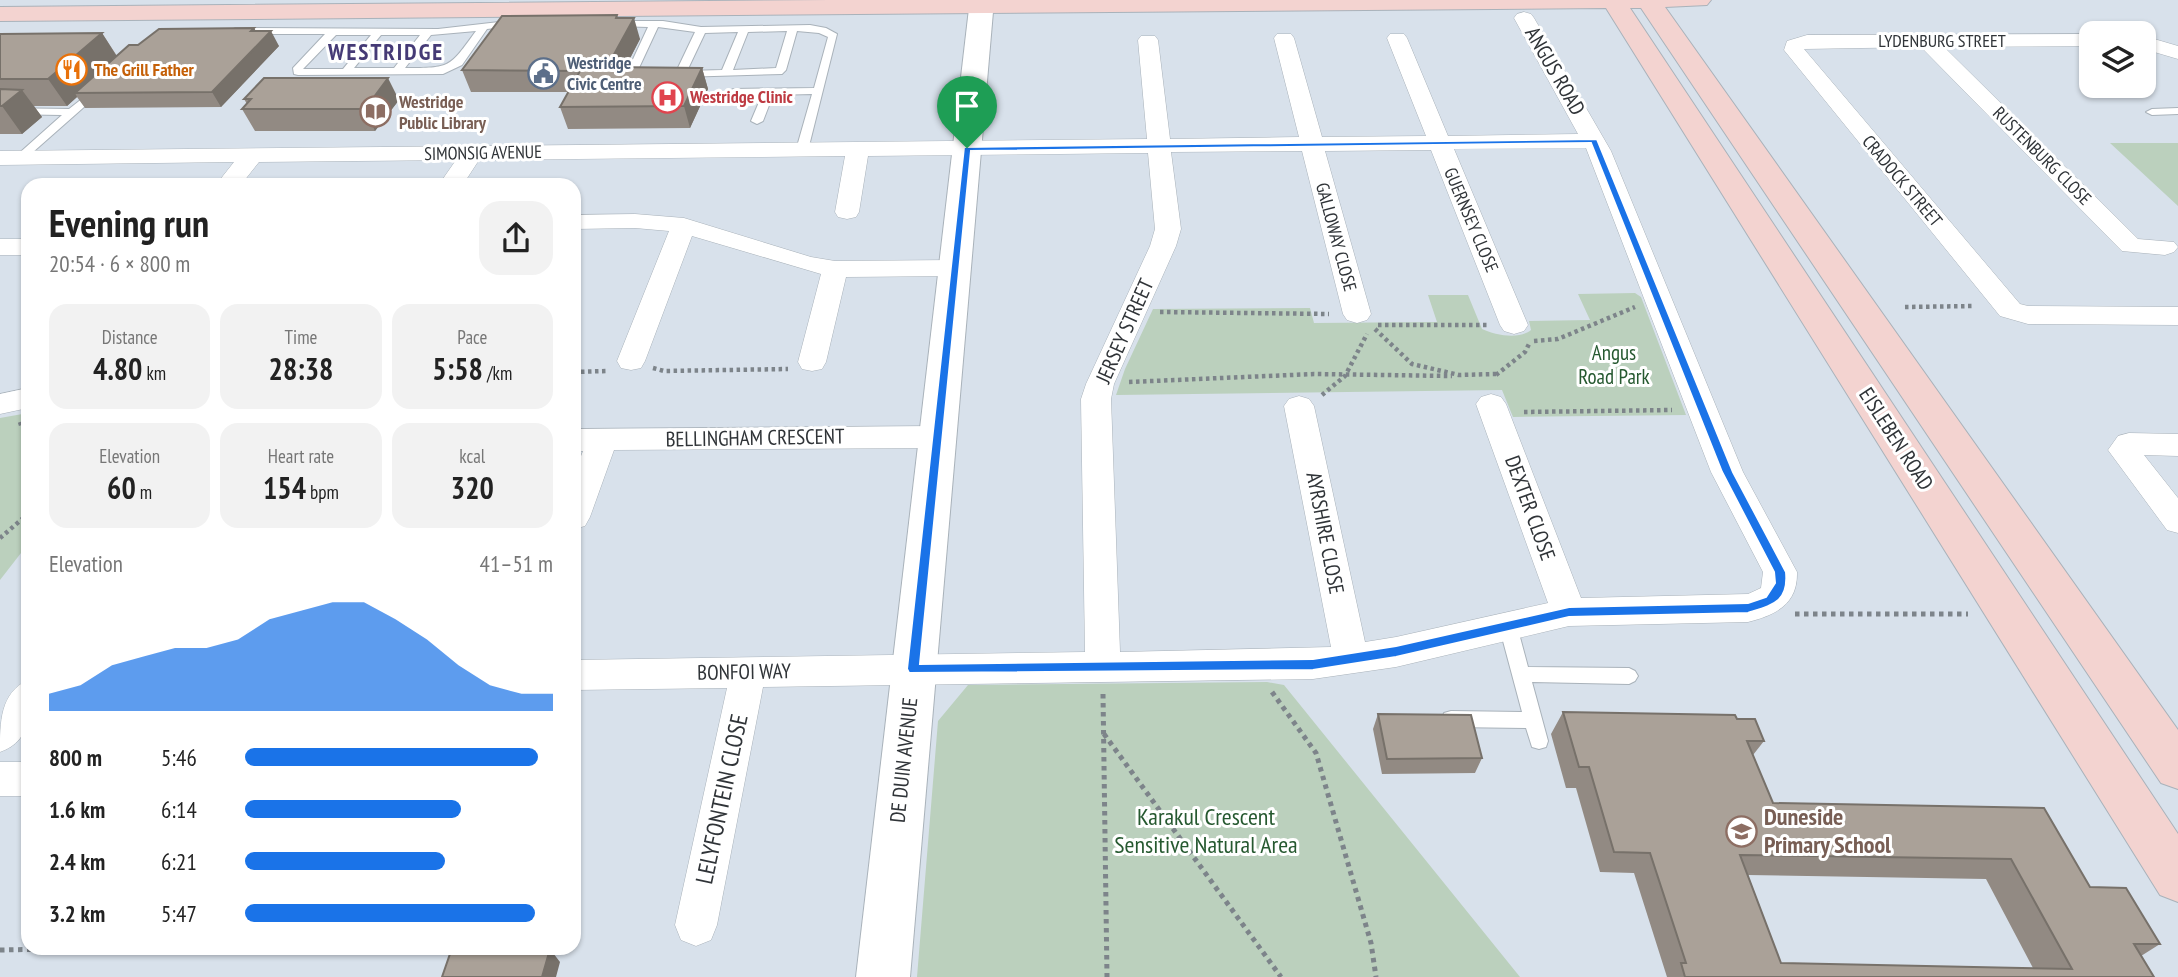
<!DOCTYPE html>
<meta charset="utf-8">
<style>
body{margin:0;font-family:"PT Sans Narrow",sans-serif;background:#f2f2f2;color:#222;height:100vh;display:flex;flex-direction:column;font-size:26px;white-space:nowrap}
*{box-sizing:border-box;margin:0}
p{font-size:23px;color:#767676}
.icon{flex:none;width:38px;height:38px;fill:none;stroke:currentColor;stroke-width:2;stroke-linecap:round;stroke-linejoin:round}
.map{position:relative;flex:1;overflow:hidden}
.sheet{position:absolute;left:21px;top:178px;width:560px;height:777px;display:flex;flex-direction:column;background:#fff;border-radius:21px;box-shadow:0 2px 5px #0004}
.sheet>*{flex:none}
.fabs{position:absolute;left:2079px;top:21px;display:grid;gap:14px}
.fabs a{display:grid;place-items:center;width:77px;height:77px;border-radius:14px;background:#fff;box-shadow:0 2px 5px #0004;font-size:35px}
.pin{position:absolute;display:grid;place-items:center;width:60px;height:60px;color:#fff;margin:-72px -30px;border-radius:50% 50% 50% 0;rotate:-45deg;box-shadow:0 0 7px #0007}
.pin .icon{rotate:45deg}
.round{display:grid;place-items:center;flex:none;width:74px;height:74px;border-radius:21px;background:#f2f2f2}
.head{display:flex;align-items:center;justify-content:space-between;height:119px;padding:0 28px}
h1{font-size:38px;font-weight:700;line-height:52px}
.figures{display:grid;grid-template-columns:repeat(3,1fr);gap:10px;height:119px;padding:7px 28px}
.figures div{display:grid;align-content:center;border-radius:18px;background:#f2f2f2;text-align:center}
.figures b{font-size:30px;font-weight:700}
.figures small{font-size:19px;font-weight:400}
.figures p{font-size:19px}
.chart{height:196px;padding:14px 28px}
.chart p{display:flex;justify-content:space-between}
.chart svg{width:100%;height:126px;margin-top:7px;fill:#1a73e8;opacity:.7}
ul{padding:0 28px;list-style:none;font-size:23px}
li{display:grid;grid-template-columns:112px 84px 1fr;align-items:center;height:52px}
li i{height:18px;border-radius:9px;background:#1a73e8}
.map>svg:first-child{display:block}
</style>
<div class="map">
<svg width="2178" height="977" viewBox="0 0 2178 977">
<rect width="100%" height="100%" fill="#d8e1eb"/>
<path fill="#bbd0bd" d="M2110,143H2178V206Z
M1635,293L1641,297L1686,415L1513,417L1502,390L1116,395L1125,369L1153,309L1310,308L1314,323L1437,322L1428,295H1468L1482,329C1495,335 1519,340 1531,330L1529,321L1590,320L1578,294Z
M28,413V544L0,580V418Z
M1267,682L1284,685L1520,977H917L938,721L968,685Z"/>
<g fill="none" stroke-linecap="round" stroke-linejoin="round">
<defs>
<path id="service" d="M517,20L521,21V25L487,29L462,65L443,74L298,75L294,74L293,68L325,34H235L230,31L235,28L438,29ZM476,31C449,68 451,68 405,68L431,35ZM336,35H371L343,69H303ZM381,35H420L394,68H354Z
M612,21H663L701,27L810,25L826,28L837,34L808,150L802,153L796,150L812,94L773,95L763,121L757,124L751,121L762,95H733L728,92L733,89L814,88L828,37L819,33L797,31L786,70L782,74L680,77L675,74L695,32L658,27L638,70H651L656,73C649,79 634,78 628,70L648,27L616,26L612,25ZM787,31L776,68L733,70L748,32ZM738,32L722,70L687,71L705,33Z
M97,87L102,90L101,92L24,160H16V156L62,115L0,114V108L69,109Z
M2178,108V114L2152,115L2146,112L2152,109Z
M1508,619L1514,621L1517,626L1528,667L1629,668L1635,671L1638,676L1635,681L1629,684L1532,682L1548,741L1546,747L1539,749L1532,747L1526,728L1451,727L1444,725L1442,719L1444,713L1451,711L1522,712L1499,626L1502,621Z"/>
<path id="minor" d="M1524,12L1531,14L1534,18L1611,151L1743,472L1797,572C1798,604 1776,615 1748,622L1569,626L1396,667L1313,679L763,687L717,925L711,940L696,946L681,940L675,925L727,688L574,690V660L1085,652L1081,399L1086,384L1150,246L1155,229L1148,153L868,156L859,212L856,217L847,219L838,217L835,212L845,156L479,160L462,186H438L456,160L259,162L240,186H215L234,162L0,165V151L1147,139L1138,40L1141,36H1155L1158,40L1170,139L1299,137L1274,38L1277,34H1291L1294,38L1322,137L1426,136L1387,38L1390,34H1404L1407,38L1448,136L1578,134L1514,18L1517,14ZM1586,148L1711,472L1763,572L1761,588L1748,594L1581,598L1506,404L1501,397L1491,394L1481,397L1476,404L1548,603L1396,637L1365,642L1314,406L1309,399L1299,396L1289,399L1284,406L1331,647L1120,652L1111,399L1114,384L1176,246L1181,229L1171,152L1302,151L1343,314L1347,320L1357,323L1367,320L1371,314L1325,151L1431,150L1500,325L1504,331L1514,334L1524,331L1528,325L1454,149Z
M2091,34V46L1944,47L2138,239L2174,242L2178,247L2174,252L2165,255L2122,251L1921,47L1804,49L2020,304L2028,306L2178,307V325L2028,324L2000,316L1784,50L1787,41L1807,35Z
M2144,36L2178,46V59L2144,49Z
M635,214L684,218L811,257L835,261L955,260L964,262L968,268L964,274L955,276L846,277L826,362L822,369L812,371L802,369L798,362L821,274L692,236L645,361L641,368L631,370L621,368L617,361L669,231L635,228L574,229V215Z
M0,239H28V255H0Z
M28,388V408L0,414V394Z
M937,426L948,430L952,437L948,444L937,448L614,450L590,517L585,526L574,529V474L583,451H574V429Z
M2129,433L2178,434V456L2144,455L2178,498V533L2167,530L2108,450L2118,436Z
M28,680C28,711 34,740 0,752C0,722 0,693 28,680Z
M0,762H28V796H0Z"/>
<path id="tertiary" d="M970,0H994L910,977H856Z"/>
<path id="secondary" d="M830,0H1711L1707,5L1665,7L2178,730V789L2161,783L1641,8H1630L2178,834V902L2160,895L1606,8L0,21V7Z"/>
</defs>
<use href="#service" stroke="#a9b2ba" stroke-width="2"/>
<use href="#minor" stroke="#a9b2ba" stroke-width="1"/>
<use href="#tertiary" stroke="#a9b2ba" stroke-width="2"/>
<use href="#secondary" stroke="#a9b2ba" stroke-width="2"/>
<path stroke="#7d848a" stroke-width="4.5" stroke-dasharray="3.5 3.5" stroke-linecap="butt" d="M1905,307L1974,306
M1160,312L1329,314
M1378,325H1488
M1375,329L1412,364L1459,375L1496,374
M1534,341L1558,339L1635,307
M653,368L664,371L788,369
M574,372L607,371
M1496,375L1525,352L1529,344
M1129,382L1314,374L1452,376
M1322,395L1345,376L1367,334
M1524,412L1672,410
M20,422L22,428L28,429
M0,538L28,514"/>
<path stroke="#7d848a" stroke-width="5" stroke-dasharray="4.5 4.5" stroke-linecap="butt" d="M1795,614H1968
M1272,692L1316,753L1371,943L1376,977
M1103,694L1107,977
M1104,734L1281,977
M153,948H272
M0,950L107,948"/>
<use href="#service" fill="#fff" fill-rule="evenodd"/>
<use href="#minor" fill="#fff" fill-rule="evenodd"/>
<use href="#tertiary" fill="#fff" fill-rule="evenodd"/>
<use href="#secondary" fill="#f3d3d0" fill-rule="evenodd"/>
</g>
<path fill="#928a83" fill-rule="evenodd" d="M617,15L618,18L640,39L625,68H702L708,89L690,128L568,129L560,107L568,92H471L462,70Z
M254,28L256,31L279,46L221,107L85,108L77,97L67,106H34L42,117L22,134H0V34L102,33L117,56L138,45Z
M244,99L399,100L375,131H255L242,109L247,104Z
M1563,712L1737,719L1764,741L1753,755L1773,803L2044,808L2090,887L2160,944L2141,956L2154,977H1667L1634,873L1600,872L1576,788H1566L1551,734ZM1748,875L1986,879L2033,968L1781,963Z
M1378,714L1482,758L1475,773L1382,774L1373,729Z"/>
<path fill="#77716a" d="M634,18L640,39L614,89L607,67Z
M254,28L261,41L271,31L279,46L221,107L212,92L251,31Z
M102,33L119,60L75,93L77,97L67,106L48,79Z
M702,68L708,89L690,128L684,106Z
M388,78L399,100L375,131L365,109Z
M22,90L42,117L22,134L2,106Z
M550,949L560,962L556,977H542Z"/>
<path fill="#aaa198" stroke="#77716a" stroke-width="2" fill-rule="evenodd" d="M617,15L616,18H634L607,67L702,68L684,106L560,107L580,71L462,70L502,16Z
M254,28L251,31H271L212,92L75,93L129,45H138L159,29Z
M102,33L48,79H0V34Z
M264,78H388L365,109H242L251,99H244Z
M0,89L22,90L2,106H0Z
M1563,712L1735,715L1737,719H1755L1764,741H1747L1773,803L2044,808L2090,887L2126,888L2160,944H2134L2154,977H1685L1681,963H1686L1650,853L1614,852L1589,767H1579ZM1740,855L2011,859L2072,969L1781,963Z
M1378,714L1471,715L1482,758L1387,759Z
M550,949L542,977H442L451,951Z"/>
<path fill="#1a73e8" stroke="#fff" stroke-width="2" fill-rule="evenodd" d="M1597,139L1733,472L1786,572C1789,602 1773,605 1748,613L1569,617L1396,657L1313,670L909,673L907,669L964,147ZM1591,143L1722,472L1774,572L1775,583L1766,597L1748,603L1569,607L1396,646L1313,659L920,664L971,151Z"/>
<defs>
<symbol id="restaurant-ring" viewBox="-11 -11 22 22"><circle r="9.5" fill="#fff" stroke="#e8710a" stroke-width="1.5"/><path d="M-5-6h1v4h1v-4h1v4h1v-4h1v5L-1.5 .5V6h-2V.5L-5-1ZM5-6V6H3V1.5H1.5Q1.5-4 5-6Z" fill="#e8710a"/></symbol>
<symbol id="civic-ring" viewBox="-11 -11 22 22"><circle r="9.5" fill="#fff" stroke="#5c6f8a" stroke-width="1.5"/><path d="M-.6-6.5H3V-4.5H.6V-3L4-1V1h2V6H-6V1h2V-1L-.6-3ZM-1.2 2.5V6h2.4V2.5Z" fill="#5c6f8a"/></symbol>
<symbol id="hospital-ring" viewBox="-11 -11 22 22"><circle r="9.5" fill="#fff" stroke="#e0444e" stroke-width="1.5"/><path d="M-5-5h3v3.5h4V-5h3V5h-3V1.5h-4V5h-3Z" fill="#e0444e"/></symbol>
<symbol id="library-ring" viewBox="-11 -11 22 22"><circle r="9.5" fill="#fff" stroke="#8d6e63" stroke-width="1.5"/><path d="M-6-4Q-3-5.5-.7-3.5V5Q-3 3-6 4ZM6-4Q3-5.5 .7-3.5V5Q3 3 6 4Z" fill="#8d6e63"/></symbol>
<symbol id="school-ring" viewBox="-11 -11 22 22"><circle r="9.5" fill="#fff" stroke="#8d6e63" stroke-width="1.5"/><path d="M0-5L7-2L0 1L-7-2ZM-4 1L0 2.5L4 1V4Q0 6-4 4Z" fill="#8d6e63"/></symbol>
</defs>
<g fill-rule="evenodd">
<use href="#restaurant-ring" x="54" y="52" width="35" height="35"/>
<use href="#civic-ring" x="526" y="56" width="35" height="35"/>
<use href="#hospital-ring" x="650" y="80" width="35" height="35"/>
<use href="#library-ring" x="358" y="94" width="35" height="35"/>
<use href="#school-ring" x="1724" y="814" width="35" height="35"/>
</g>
<g text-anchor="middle" stroke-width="6" stroke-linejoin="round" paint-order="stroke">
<g font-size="18" fill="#303438" stroke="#fff">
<text x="1942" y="47">LYDENBURG STREET</text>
<text transform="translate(483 153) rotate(-1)" y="6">SIMONSIG AVENUE</text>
<text transform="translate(2042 156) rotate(45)" y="6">RUSTENBURG CLOSE</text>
<text transform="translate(1902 181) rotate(50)" y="6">CRADOCK STREET</text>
<text transform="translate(1471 220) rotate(67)" y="6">GUERNSEY CLOSE</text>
<text transform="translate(1336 237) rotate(75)" y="6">GALLOWAY CLOSE</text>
</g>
<g font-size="18" font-weight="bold" fill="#4e5e75" stroke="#fff" text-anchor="start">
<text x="567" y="69">Westridge<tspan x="567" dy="21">Civic Centre</tspan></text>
</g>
<g font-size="18" font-weight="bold" fill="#c56008" stroke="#fff" text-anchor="start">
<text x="94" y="76">The Grill Father</text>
</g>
<g font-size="18" font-weight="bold" fill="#be3a42" stroke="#fff" text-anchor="start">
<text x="690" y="103">Westridge Clinic</text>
</g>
<g font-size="18" font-weight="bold" fill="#785e54" stroke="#fff" text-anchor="start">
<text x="399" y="108">Westridge<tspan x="399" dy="21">Public Library</tspan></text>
</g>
<g font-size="21" fill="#303438" stroke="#fff">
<text transform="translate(1555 71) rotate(60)" y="7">ANGUS ROAD</text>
<text transform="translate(1125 331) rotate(-66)" y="7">JERSEY STREET</text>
<text transform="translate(755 438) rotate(-1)" y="7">BELLINGHAM CRESCENT</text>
<text transform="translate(1896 439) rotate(57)" y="7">EISLEBEN ROAD</text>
<text transform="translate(1530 508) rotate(70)" y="7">DEXTER CLOSE</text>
<text transform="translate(1325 533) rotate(79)" y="7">AYRSHIRE CLOSE</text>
<text transform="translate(744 672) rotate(-1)" y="7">BONFOI WAY</text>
<text transform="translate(904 760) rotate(-84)" y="7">DE DUIN AVENUE</text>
</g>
<g font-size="21" fill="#265930" stroke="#fff">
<text x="1614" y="360">Angus<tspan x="1614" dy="24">Road Park</tspan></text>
</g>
<g font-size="23" font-weight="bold" letter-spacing="2" fill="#453a76" stroke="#fff">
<text x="386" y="60">WESTRIDGE</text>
</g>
<g font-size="24" fill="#303438" stroke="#fff">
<text transform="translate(722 799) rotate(-78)" y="8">LELYFONTEIN CLOSE</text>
</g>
<g font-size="24" fill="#265930" stroke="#fff">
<text x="1206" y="825">Karakul Crescent<tspan x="1206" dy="28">Sensitive Natural Area</tspan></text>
</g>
<g font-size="24" font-weight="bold" fill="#785e54" stroke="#fff" text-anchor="start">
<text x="1764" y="825">Duneside<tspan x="1764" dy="28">Primary School</tspan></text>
</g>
</g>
</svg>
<div class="fabs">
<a><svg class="icon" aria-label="layers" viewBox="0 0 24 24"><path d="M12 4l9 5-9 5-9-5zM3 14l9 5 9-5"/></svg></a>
</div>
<div class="pin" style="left:967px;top:148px;background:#1e9e55"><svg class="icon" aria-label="arrive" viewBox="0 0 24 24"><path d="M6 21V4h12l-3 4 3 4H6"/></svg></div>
<section class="sheet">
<div class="head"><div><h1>Evening run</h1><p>20:54 · 6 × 800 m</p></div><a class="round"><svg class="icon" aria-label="share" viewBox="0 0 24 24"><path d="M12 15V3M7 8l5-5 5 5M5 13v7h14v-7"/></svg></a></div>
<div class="figures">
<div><p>Distance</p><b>4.80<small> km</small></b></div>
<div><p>Time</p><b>28:38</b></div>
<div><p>Pace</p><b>5:58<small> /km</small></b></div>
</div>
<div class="figures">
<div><p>Elevation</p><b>60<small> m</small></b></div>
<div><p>Heart rate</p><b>154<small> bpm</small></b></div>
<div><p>kcal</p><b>320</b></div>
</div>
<div class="chart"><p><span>Elevation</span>41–51 m</p>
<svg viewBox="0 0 160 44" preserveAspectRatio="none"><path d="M0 44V38L10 35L20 28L30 25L40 22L50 22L60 19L70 12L80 9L90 6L100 6L110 12L120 19L130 28L140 35L150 38L160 38V44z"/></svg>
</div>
<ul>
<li><b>800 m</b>5:46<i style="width:95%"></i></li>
<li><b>1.6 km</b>6:14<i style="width:70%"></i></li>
<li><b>2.4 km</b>6:21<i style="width:65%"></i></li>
<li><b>3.2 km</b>5:47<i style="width:94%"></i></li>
</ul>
</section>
</div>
